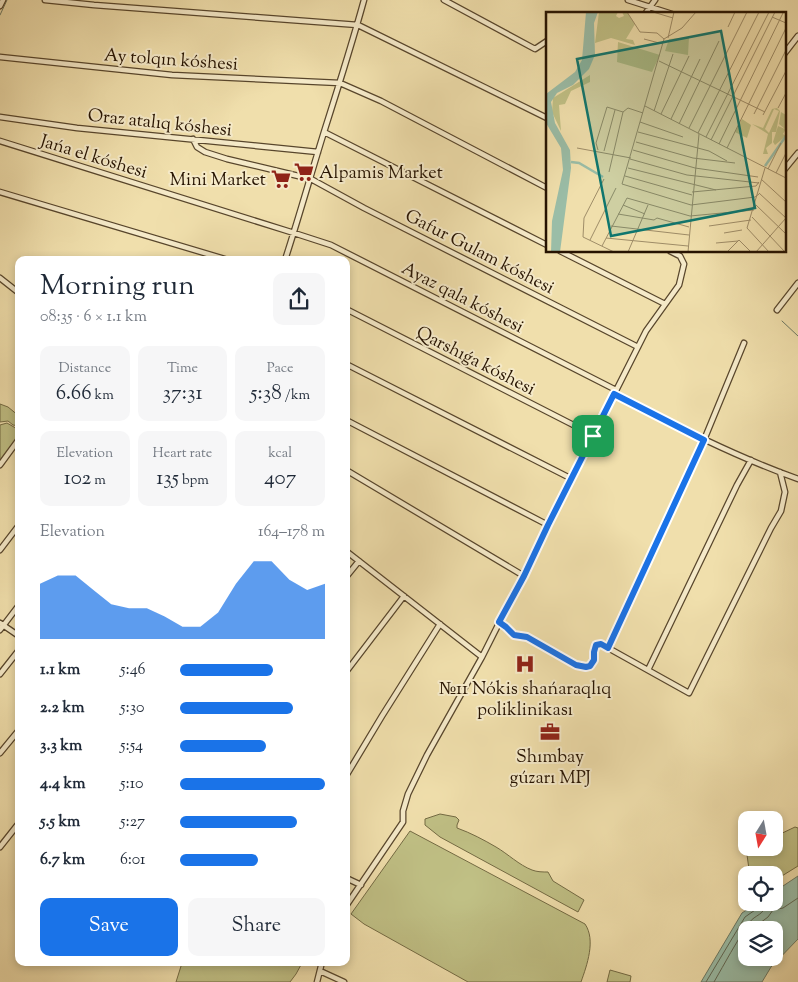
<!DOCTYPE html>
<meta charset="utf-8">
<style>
body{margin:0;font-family:"Sorts Mill Goudy",serif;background:#f6f6f7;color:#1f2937;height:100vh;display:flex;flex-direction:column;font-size:19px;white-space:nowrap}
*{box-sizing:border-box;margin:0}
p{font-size:16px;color:#747a83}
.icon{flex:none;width:28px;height:28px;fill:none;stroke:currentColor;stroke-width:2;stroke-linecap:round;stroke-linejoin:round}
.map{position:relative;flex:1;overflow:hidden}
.drawer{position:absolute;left:15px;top:256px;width:335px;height:710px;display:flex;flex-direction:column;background:#fff;border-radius:10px;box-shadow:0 2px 8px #0003}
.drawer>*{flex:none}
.needle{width:32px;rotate:191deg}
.fabs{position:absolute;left:738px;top:811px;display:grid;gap:10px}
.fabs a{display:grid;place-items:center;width:45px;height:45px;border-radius:10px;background:#fff;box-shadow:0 2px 8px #0003;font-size:25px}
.pin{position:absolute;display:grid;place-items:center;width:42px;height:42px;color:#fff;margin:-21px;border-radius:10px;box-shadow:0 2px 8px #0006}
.round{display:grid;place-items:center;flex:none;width:52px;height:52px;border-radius:10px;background:#f6f6f7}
.summary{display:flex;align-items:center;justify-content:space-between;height:85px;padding:0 25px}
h1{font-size:28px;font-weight:600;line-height:38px}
.stats{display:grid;grid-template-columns:repeat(3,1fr);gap:8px;height:85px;padding:5px 25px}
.stats div{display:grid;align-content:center;border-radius:10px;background:#f6f6f7;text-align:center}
.stats b{font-size:21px;font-weight:600}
.stats small{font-size:14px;font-weight:400}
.stats p{font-size:14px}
.chart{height:140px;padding:10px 25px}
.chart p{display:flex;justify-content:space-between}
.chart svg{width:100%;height:90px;margin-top:5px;fill:#1a73e8;opacity:.7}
.cta{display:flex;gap:10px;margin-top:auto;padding:10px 25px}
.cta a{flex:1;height:58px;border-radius:10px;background:#1a73e8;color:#fff;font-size:20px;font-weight:600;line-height:58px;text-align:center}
.cta a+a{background:#f6f6f7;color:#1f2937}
ul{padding:0 25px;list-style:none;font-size:16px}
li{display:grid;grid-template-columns:80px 60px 1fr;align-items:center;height:38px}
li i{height:12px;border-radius:6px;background:#1a73e8}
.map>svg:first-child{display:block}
</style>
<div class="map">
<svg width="798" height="982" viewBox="0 0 798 982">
<rect width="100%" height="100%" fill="#f0dfac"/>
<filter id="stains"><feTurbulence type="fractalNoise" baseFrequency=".004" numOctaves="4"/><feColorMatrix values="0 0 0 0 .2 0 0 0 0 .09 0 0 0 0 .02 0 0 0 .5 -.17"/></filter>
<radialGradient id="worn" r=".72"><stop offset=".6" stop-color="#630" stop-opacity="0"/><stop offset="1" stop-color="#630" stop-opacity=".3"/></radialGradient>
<path fill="#c0c085" stroke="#736a43" d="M0,404L8,407L19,416V426L13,425L8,421L0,422Z
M7,423L19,430V435L0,462V425Z
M440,814L456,817L459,820L457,825V828C471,833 484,840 496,847C508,854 519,865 532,870C537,872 543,872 548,872L553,881L584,900L578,912L440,837L425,825V819Z
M795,827L798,828V866L777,879L774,878V875H746V883H743L749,869L747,855L750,848H774V837Z
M410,831L585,924C596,940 587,965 581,982H468L364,924L351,914Z
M182,963V962L302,963L296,974L290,982H176Z
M610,970L631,976L630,982H607Z"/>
<path fill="#9abda7" stroke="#6c7965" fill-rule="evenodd" d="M798,876V939L771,967L762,982H701L742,913L757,903L774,902V892ZM746,930H774V958H746Z"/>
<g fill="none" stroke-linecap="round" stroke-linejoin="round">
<path stroke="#606854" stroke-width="1" d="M753,930L756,926L768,917L773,910L783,908L798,898
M706,982L745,917L758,908L759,902
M714,982C725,963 736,942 749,923C755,914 765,916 766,902"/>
<path stroke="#6c7965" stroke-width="1" d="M0,15L7,0
M782,321L798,336"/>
<defs>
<path id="street" d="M45,0L94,5L358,25L547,118
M444,0L535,49L547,41
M628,0L672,14
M0,6L3,0
M645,14L655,0
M784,54L798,36
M0,57L172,75L340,83L381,101L547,188
M0,117L77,128L318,152
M324,132L547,245
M193,139L197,147L205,152L227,159L311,179L364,208L638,347
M0,141L294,233L331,245L616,390
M784,170L798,153
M0,192L228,260
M560,251L665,304
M285,260C299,217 311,174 324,132C338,88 352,44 364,0
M0,278L19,293
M346,309L593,435
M777,310L798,283
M346,364L572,479
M614,394C674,425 734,456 798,479
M346,420L548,525
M0,465L19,439
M346,470L524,576
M0,550L19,525
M346,551L482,657
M346,577L359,561
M499,622L506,627L514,635L527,637L576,665L586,667L590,666L594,660L595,649L596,645L601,644L689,693L771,528L781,511L785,492L780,472
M0,623L19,636
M0,630L19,605
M608,648L704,440L744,343
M648,670L737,485L751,460
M346,672L404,596
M0,674L19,650
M0,753L19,730
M346,776L382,716L440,624
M0,847L19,823
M346,878L361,885
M346,906L403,822V811L408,794L427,755L482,657L646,331L679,285L684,264L680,256L670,251
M320,971L344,982
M317,982L322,962"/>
</defs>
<use href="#street" stroke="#58462c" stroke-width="7"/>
<use href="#street" stroke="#f5eac9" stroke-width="4.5"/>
</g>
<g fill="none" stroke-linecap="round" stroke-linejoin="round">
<defs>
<path id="route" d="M614,394L704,440L608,648L601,644L596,645L594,652V660L590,666L586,667L576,665L527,637L514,635L506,627L499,622L524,576L548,525Z"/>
</defs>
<use href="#route" stroke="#fff" stroke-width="10"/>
<use href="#route" stroke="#1a73e8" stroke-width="6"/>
</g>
<defs>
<symbol id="supermarket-bare" viewBox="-9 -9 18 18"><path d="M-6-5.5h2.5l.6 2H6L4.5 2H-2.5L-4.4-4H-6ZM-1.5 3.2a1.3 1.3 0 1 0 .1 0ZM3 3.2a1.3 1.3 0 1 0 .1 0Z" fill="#8f2418" stroke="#f5eac9" stroke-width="2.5" paint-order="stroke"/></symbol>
<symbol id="hospital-bare" viewBox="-9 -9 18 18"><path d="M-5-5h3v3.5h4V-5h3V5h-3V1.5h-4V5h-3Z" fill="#8f2418" stroke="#f5eac9" stroke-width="2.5" paint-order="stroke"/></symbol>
<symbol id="office-bare" viewBox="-9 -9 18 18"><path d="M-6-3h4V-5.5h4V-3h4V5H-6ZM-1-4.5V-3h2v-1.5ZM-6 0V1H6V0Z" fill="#8f2418" stroke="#f5eac9" stroke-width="2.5" paint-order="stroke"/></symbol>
</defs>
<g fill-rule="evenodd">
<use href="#supermarket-bare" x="290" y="158" width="28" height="28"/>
<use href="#supermarket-bare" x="267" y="165" width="28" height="28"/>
<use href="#hospital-bare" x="511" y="650" width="28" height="28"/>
<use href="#office-bare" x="536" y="718" width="28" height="28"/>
</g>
<g text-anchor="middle" stroke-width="4" stroke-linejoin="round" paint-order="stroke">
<g font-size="18" fill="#261301" stroke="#f5eac9">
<text transform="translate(171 59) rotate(4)" y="6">Ay tolqın kóshesi</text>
<text transform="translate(160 122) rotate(6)" y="6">Oraz atalıq kóshesi</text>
<text transform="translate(94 156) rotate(17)" y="6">Jańa el kóshesi</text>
<text transform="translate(480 251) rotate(27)" y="6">Gafur Gulam kóshesi</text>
<text transform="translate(463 297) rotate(27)" y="6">Ayaz qala kóshesi</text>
<text transform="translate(476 360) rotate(27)" y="6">Qarshıǵa kóshesi</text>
</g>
<g font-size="18" fill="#261301" stroke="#f5eac9">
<text x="319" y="178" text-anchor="start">Alpamis Market</text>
<text x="266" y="185" text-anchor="end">Mini Market</text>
<text x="525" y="694">№11 Nókis shańaraqlıq<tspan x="525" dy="21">poliklinikası</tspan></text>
<text x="550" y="762">Shımbay<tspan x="550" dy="21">gúzarı MPJ</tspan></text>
</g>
</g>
<g transform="translate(546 12)">
<rect width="240" height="240" fill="#f0dfac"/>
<path d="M53,0H72L70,4L73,6L78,4L76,0H81L89,12L80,27L87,28L89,33L65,26L49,31ZM143,25L142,43L119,39L123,27ZM72,30L114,43L106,60L71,50ZM44,63V70L25,79L19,92L13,93L15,119L6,100L7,86ZM231,96L234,99L230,120H226V131L220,136L222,142H217L222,122L206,112L217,116L226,97ZM228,97L233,99L223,121L219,117ZM235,100L240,103V117L237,122L240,124L229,133L227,130L232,114L239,117L233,112ZM196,107L205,113L201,126L189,120Z" fill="#c0c085" fill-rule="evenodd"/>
<path d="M40,0H52L48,11L49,43L43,57L27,73L11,81L5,90L9,111L24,138L25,156L14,240H5L6,209L17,158L15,136L0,111V82L29,60L36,48Z" fill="#9abda7"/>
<path fill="none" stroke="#9abda7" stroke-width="2.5" d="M25,150L33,151L57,165M219,154L240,124"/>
<path fill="none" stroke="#9f8d68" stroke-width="1" d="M81,0L94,20L111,21L118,27M107,0L127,6M226,5L240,11M182,15L189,0M122,26L128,0M98,27L117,32M118,27L76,172L145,193L209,185L213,182M118,27L136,16L150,0M113,49L219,100M99,94L240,166M232,96L240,81M108,99L127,42M115,102L143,44M208,102L240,38M217,103L240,59M125,107L154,47M94,110L137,125M133,112L173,29M143,116L201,0M92,120L163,139L181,149M152,121L213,0M160,125L223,0M165,128L229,0M90,130L147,146L189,151M173,132L237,1M31,136L85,146M181,136L240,16M52,138L50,131L61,95L77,100M87,138L149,156L212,165M58,139L69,98M84,147L141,163L213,171M82,156L170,178M219,156L201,216L223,240M222,157L235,131M63,160L77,100L82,96L97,101M230,161L240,141M79,164L146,183M58,167L38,206L37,225L68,240M215,167L240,190M146,180L210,174L213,170M77,193L99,202M210,193L240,222M72,202L108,208L111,206L143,215M206,205L239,240M65,214L143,223M163,214L205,208M178,221L196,218M60,226L142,234M44,228L70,176M170,231L192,229M56,234L81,186L144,204L208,198M82,240L102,193M142,240L153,122M181,240L193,228L205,240M210,240L240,206L213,181"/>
<path fill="#0f766e" fill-opacity="0.15" stroke="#0f766e" stroke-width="2.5" d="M175,19L209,196L65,224L31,47Z"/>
<rect width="240" height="240" fill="none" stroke="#261301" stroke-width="2.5"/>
</g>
<rect width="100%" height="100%" filter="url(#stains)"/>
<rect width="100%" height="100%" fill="url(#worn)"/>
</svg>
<div class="fabs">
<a><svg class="needle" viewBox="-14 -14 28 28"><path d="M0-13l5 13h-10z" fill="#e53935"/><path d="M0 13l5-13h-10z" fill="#747a83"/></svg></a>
<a><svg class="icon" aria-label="locate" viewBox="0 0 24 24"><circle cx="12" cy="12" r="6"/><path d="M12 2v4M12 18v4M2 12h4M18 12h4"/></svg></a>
<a><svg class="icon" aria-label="layers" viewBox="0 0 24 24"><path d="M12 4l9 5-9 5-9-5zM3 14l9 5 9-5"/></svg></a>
</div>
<div class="pin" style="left:593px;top:436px;background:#1e9e55"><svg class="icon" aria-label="arrive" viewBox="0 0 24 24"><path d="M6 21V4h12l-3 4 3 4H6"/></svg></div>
<section class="drawer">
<div class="summary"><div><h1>Morning run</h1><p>08:35 · 6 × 1.1 km</p></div><a class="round"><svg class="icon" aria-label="share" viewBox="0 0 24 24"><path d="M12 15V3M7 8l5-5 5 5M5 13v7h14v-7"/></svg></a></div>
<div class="stats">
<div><p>Distance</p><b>6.66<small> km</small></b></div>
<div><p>Time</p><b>37:31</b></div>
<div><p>Pace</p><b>5:38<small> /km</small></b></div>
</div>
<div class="stats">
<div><p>Elevation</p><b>102<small> m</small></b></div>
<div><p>Heart rate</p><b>135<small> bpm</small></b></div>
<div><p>kcal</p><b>407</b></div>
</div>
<div class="chart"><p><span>Elevation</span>164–178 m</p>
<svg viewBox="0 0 160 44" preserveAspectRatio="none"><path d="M0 44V17L10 13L20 13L30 20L40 27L50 29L60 29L70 33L80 38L90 38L100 31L110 17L120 6L130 6L140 15L150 20L160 17V44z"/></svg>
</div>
<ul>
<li><b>1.1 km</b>5:46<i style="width:64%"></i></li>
<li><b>2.2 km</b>5:30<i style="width:78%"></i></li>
<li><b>3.3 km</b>5:54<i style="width:59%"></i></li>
<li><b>4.4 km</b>5:10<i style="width:100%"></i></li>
<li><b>5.5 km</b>5:27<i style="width:81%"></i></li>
<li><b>6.7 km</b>6:01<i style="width:54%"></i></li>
</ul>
<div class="cta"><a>Save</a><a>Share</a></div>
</section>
</div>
